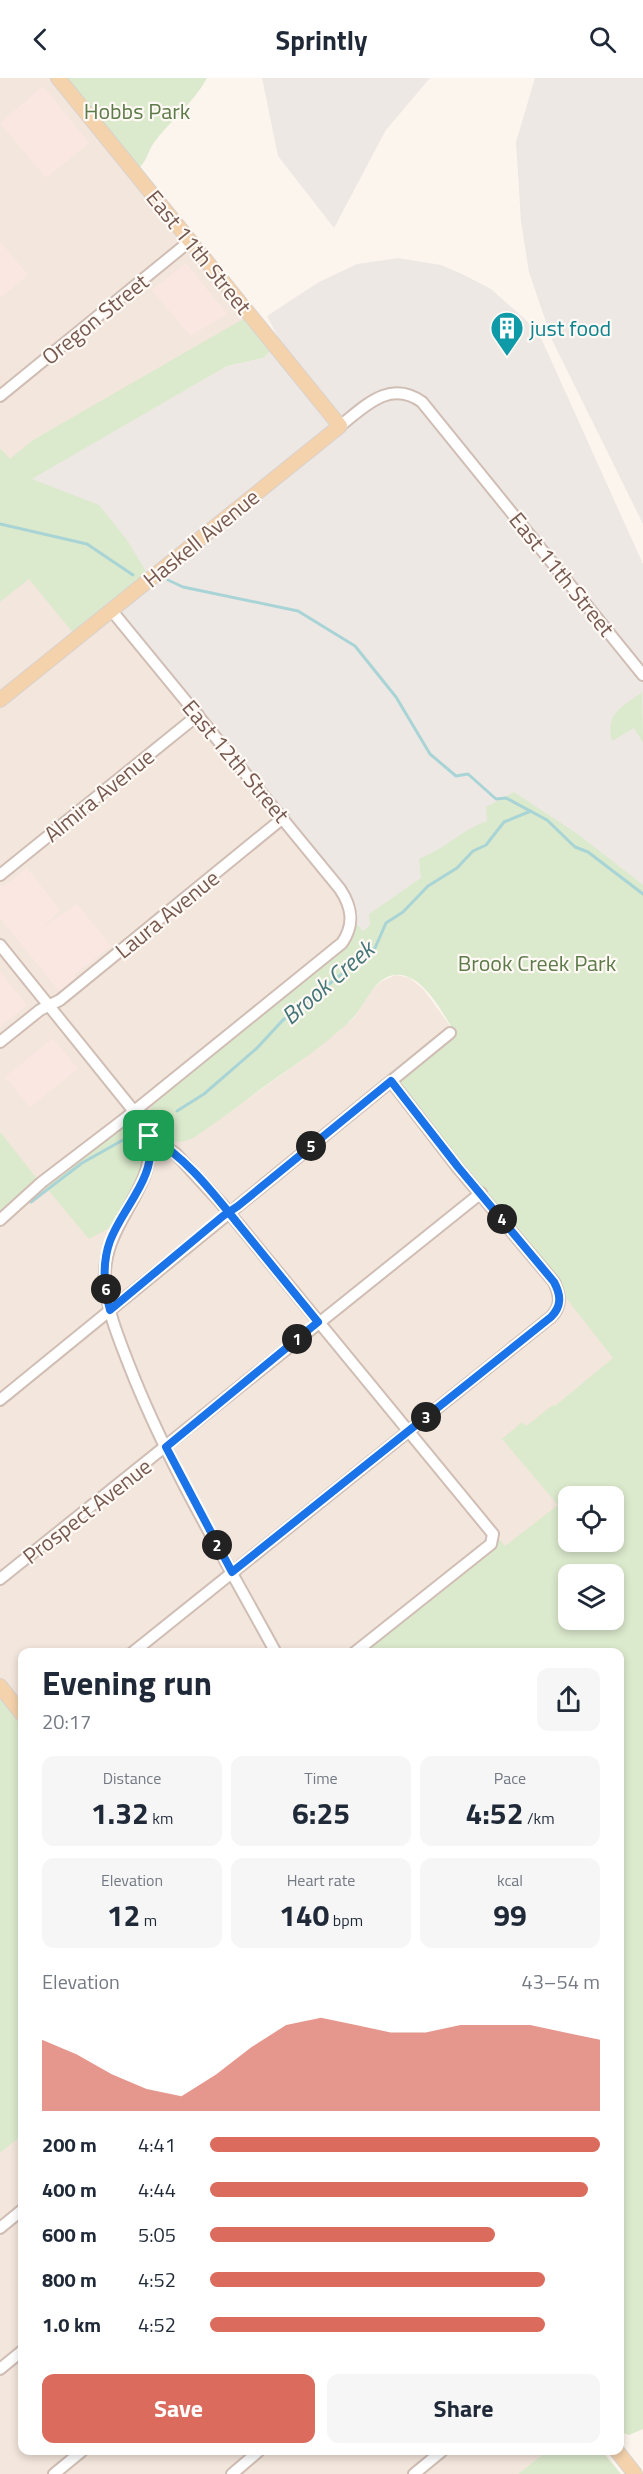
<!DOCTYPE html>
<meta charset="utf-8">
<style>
body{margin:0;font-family:"Titillium Web",sans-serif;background:#f6f6f7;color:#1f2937;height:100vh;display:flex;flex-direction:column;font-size:22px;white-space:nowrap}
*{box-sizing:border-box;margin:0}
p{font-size:20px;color:#747a83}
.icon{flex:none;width:33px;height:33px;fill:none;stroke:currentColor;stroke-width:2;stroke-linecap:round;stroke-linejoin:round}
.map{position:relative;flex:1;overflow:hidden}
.drawer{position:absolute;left:18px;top:1570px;width:606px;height:807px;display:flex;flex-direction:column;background:#fff;border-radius:12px;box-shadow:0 3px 9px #0003}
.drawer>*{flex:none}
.tools{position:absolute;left:558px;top:1408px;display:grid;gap:12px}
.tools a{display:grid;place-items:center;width:66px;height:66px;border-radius:12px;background:#fff;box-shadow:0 3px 9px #0003;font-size:30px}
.pin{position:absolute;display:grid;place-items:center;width:51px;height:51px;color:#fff;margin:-26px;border-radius:12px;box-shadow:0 3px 9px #0006}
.km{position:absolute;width:30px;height:30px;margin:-15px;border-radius:50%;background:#222;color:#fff;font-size:16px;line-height:30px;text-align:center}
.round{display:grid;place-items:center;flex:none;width:63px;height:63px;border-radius:12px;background:#f6f6f7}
.summary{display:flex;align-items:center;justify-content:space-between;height:102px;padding:0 24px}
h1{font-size:33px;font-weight:700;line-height:45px}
.stats{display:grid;grid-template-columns:repeat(3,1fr);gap:9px;height:102px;padding:6px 24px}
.stats div{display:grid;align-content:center;border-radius:12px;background:#f6f6f7;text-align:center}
.stats b{font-size:30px;font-weight:700}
.stats small{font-size:16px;font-weight:400}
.stats p{font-size:16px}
.chart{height:168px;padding:12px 24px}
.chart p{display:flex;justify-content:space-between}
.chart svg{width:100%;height:108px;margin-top:6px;fill:#db6c5d;opacity:.7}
.action{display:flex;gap:12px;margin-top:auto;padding:12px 24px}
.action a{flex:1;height:69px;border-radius:12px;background:#db6c5d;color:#fff;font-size:24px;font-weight:700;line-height:69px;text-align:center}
.action a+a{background:#f6f6f7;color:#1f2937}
ul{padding:0 24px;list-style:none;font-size:20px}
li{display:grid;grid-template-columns:96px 72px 1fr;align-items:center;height:45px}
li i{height:15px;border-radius:8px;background:#db6c5d}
header{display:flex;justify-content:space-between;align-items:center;height:78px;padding:0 24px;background:#fff;font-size:27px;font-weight:700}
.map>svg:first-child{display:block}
</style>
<header><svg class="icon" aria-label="back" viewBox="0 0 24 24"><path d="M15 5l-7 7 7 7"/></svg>Sprintly<svg class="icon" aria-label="search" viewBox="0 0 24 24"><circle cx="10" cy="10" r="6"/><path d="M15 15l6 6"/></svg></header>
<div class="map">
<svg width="643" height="2396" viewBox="0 0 643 2396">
<rect width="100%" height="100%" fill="#fcf5ed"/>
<path fill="#f3e6dc" d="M0,0H58L250,236L223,255L33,362L10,382L0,370Z
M29,500L73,554L112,524L354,828L352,854L150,1046L156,1053L165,1061L195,1059L298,985L354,940L371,913L382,903L396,897L410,900L424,912L456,956L429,977L563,1214L616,1279L510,1366L568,1438V1497L503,1575H22V2373H547L518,2396H0V524Z"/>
<path fill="#fbe7e2" d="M43,8L89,65L46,100L0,45Z
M0,163L28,197L0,220Z
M186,185L227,236L190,258L152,212Z
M27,790L60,832L42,850L77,826L111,868L74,897L81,906L64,919L0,840V806L3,809Z
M0,894L27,927L0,949Z
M53,960L78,991L30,1029L5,999Z"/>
<path fill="#eee8e5" d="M262,0H430L386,52L334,150L278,78Z
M535,0H643V446L552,262L529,194L521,144L516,64Z
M398,180L441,187L464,197L491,211L527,243L542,262L643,486V830L508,735L363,853L355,844L352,822L112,524L147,495L142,488L31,401L227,288L263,280L281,265L267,238L319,204L357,186Z"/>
<path fill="#dbe9cc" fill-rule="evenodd" d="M66,0H207C193,26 170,42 153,66C148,74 146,84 139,90Z
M245,240L271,273L263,280L227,288L32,401L99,427L127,462L147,495L73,555L29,501L0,524V370L10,381L33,362Z
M642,614L643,665L634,650L612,663C605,634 622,630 642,614Z
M514,714L579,757L643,807V2351L629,2357L620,2354V1575H359L500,1462L505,1468L558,1427L502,1361L522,1344L526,1348L553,1327L555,1328L613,1280L399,1006L403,999L456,956C444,938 426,900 401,897C375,894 367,926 352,941C326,966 295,987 265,1008C242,1025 219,1043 195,1059C174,1070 158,1061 148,1040L153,1024L303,901L355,844L363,853L370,847L369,836L421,800L419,781C445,771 461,752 487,743L486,729ZM568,1419H614V1464H568ZM568,1497H614V1542H568Z
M129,1044L137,1046L144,1068L141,1097L111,1149L89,1161L44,1107Z
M1,1055L38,1102L0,1136V1056Z
M0,1618L22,1646V2057L0,2075Z
M547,2373H602L621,2396H518Z"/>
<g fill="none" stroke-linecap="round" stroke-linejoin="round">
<path stroke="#a9d4d6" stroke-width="3" d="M0,446L87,466L133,497
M168,502L183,509L298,533L355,568L396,619L430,676L456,698L468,696L496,721L506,720L547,742L575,769L588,774L643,816
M177,1033L204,1016L257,970L283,942L375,870L386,845L403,834L428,808L457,790L473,773L486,767L504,744L531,733
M31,1124L82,1085L123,1062"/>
<defs>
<path id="minor" d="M0,318L190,163
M340,348C365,328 390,301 422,324L643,597
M0,797L198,637
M0,867L145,1047C167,1107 101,1140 105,1204C107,1233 119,1261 129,1287C168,1387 225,1481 276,1575
M0,964L40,932L60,922L283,740
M149,1058L176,1076L221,1125L493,1456L491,1466L354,1575
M0,1142L42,1104L127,1039L342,865C355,846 352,829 340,811L112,533
M0,1322L450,955
M0,1501L481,1115
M132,1575L551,1239C562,1228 560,1217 554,1204L458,1090L391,1003
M0,2150L22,2132
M0,2291L22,2273
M54,2396L82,2373
M232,2396L259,2373
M414,2396L442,2373"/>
<path id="major" d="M0,622L340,348L58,0
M0,1608L22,1636
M617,2373L635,2396"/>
</defs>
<use href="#minor" stroke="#d0beb5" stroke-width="14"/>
<use href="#major" stroke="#d9d1ce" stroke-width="16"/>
<use href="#minor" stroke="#fff" stroke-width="10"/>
<use href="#major" stroke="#f4d2ac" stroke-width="14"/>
</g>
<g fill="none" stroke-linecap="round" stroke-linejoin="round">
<defs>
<path id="route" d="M149,1058C186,1079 213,1115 239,1147L318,1244L166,1369L232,1494L551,1239C562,1228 561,1217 554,1204L458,1089L391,1003L238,1128L223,1138L110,1232C104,1210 102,1185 110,1163C123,1128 158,1099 149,1058"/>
</defs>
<use href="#route" stroke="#fff" stroke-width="12"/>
<use href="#route" stroke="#1a73e8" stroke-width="8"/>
</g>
<defs>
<symbol id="building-pin" viewBox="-11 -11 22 30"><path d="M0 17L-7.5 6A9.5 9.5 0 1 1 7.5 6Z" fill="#0f9aa8" stroke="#fef9f4"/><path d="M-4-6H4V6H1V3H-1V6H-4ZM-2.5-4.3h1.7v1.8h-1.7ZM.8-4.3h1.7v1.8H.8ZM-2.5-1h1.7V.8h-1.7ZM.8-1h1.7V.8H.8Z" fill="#fff"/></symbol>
</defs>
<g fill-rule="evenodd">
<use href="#building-pin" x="488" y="231" width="38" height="52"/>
</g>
<g text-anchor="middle" stroke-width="4.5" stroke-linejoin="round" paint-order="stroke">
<g font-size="22" fill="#5d7b49" stroke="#fef9f4">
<text x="137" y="41">Hobbs Park</text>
<text x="537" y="893">Brook Creek Park</text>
</g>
<g font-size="22" fill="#765a51" stroke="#fef9f4">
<text transform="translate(199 174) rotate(51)" y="8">East 11th Street</text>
<text transform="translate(95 241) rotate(-39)" y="8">Oregon Street</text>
<text transform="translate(201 460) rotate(-39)" y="8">Haskell Avenue</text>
<text transform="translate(562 496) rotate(51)" y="8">East 11th Street</text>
<text transform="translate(236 683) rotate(50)" y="8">East 12th Street</text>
<text transform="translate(99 717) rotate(-39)" y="8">Almira Avenue</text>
<text transform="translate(167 836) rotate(-39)" y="8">Laura Avenue</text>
<text transform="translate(87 1433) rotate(-38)" y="8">Prospect Avenue</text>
</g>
<g font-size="22" fill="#0d838f" stroke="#fef9f4" text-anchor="start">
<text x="530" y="258">just food</text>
</g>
<g font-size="24" font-style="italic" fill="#457679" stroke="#fef9f4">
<text transform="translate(328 905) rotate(-41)" y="8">Brook Creek</text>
</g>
</g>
</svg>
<div class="tools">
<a><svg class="icon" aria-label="locate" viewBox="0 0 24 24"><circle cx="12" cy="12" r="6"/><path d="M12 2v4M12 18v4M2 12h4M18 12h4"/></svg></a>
<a><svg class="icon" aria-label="layers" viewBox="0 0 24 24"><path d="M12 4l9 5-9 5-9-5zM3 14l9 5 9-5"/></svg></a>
</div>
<div class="pin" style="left:149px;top:1058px;background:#1e9e55"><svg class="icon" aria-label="arrive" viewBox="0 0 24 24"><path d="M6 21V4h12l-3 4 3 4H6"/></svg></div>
<b class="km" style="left:297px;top:1261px">1</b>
<b class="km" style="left:217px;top:1467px">2</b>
<b class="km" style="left:426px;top:1339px">3</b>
<b class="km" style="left:502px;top:1141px">4</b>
<b class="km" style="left:311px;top:1068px">5</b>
<b class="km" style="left:106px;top:1211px">6</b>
<section class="drawer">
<div class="summary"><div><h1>Evening run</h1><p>20:17</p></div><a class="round"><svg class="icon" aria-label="share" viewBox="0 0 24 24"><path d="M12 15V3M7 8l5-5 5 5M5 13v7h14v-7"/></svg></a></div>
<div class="stats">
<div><p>Distance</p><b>1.32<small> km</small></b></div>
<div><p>Time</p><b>6:25</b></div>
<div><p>Pace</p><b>4:52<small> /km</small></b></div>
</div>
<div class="stats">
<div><p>Elevation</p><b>12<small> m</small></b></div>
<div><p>Heart rate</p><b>140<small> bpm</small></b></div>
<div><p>kcal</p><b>99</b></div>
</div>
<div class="chart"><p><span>Elevation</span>43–54 m</p>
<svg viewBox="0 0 160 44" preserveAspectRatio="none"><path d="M0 44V15L10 21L20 29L30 35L40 38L50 29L60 18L70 9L80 6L90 9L100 12L110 12L120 9L130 9L140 9L150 12L160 15V44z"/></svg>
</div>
<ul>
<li><b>200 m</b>4:41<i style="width:100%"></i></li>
<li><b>400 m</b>4:44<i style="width:97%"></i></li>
<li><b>600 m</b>5:05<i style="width:73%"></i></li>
<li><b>800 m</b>4:52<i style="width:86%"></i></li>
<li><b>1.0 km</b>4:52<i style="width:86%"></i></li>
</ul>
<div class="action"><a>Save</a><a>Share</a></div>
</section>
</div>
